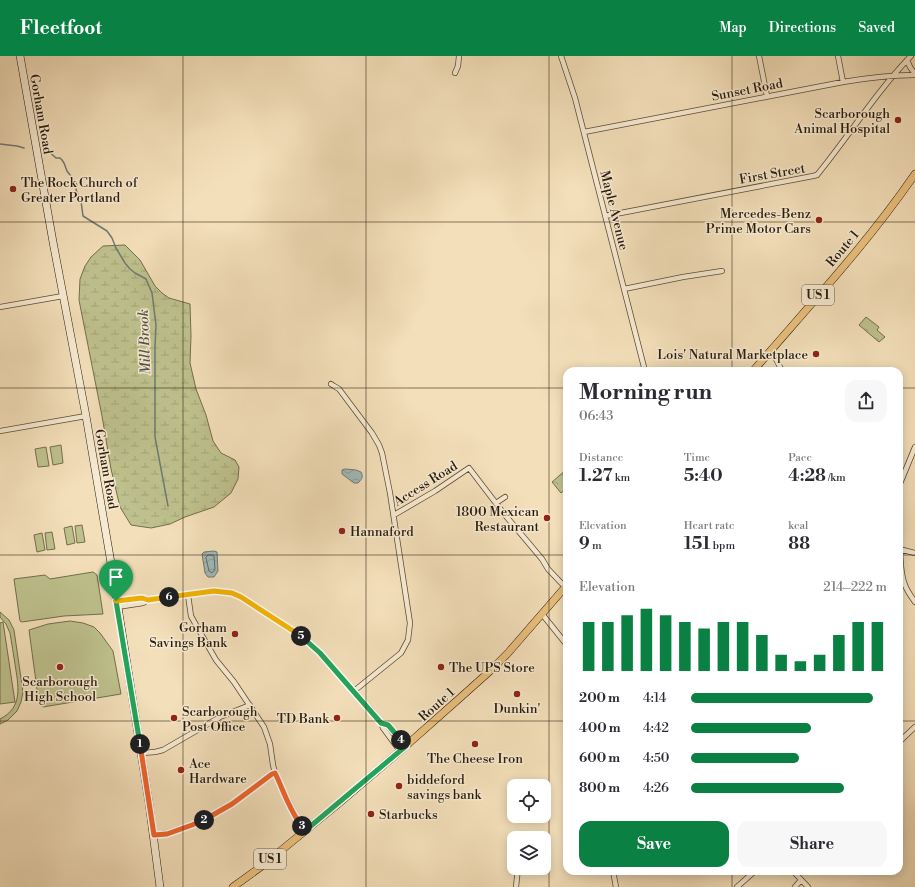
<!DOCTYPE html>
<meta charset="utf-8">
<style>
body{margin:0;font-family:"Libre Bodoni",serif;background:#f7f7f7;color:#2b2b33;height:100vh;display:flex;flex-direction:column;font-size:15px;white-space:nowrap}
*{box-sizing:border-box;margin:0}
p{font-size:13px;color:#7c7c81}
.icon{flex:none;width:22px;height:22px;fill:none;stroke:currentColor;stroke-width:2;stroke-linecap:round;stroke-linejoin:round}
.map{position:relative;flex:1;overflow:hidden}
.sheet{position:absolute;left:563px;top:311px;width:340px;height:508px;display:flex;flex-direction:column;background:#fff;border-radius:12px;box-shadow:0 2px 10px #0003}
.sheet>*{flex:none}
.tools{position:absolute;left:507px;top:723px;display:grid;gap:8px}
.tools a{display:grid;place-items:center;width:44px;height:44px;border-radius:8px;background:#fff;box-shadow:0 2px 10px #0003;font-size:20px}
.pin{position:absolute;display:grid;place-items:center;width:34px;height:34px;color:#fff;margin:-41px -17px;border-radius:50% 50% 50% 0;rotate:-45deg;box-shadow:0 0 4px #0007}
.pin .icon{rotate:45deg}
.km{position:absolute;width:20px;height:20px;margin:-10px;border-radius:50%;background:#222;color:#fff;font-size:11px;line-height:20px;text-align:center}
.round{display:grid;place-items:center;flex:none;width:42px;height:42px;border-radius:12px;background:#f7f7f7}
.summary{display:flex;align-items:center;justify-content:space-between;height:68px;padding:0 16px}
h1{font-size:22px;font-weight:700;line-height:30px}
.figures{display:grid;grid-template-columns:repeat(3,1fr);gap:6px;height:68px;padding:4px 16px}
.figures div{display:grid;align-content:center}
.figures b{font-size:17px;font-weight:700}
.figures small{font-size:11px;font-weight:400}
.figures p{font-size:11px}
.chart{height:112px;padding:8px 16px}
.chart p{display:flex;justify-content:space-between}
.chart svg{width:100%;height:72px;margin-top:4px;stroke:#0b8043;stroke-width:6}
.button{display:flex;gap:8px;margin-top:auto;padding:8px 16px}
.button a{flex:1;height:46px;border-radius:12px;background:#0b8043;color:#fff;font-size:16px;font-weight:700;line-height:46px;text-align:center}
.button a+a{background:#f7f7f7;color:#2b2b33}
ul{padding:0 16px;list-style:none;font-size:13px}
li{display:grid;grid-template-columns:64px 48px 1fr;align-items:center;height:30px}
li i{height:10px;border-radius:5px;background:#0b8043}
header{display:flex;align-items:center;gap:24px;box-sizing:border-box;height:56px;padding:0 20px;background:#0b8043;color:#fff}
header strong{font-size:19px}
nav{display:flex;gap:22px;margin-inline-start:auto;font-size:14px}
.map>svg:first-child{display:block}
</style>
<header>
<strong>Fleetfoot</strong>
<nav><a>Map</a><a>Directions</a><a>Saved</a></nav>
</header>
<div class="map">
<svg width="915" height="831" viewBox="0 0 915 831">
<defs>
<pattern id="wetland-marsh" width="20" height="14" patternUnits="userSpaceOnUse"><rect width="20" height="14" fill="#bec18d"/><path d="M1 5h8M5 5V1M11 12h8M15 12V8" fill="none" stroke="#a3a578"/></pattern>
<pattern id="park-crowns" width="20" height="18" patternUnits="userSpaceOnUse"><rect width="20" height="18" fill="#bec18d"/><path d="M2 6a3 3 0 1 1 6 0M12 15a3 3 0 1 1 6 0" fill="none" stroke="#a3a578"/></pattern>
<pattern id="water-waves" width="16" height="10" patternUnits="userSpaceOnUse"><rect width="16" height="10" fill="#a0baba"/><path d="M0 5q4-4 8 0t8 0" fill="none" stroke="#8a9f9f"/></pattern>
</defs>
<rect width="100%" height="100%" fill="#f3dfba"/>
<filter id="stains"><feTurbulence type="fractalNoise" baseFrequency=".005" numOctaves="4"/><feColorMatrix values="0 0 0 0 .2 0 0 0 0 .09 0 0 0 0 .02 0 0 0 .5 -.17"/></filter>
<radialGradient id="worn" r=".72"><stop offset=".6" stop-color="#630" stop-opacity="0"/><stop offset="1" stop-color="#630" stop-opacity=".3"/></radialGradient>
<path fill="url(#wetland-marsh)" stroke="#736e4c" d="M125,189L140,204L155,230L162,237L169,242L190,248L191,280L190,307L196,333L206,359L213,385L221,397L235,404L239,411L238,423L231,437L214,451L185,461L170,468L151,472L131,469L120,451L111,413L102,360L79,244L80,223L85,210L91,201L103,190Z"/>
<path fill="url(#park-crowns)" stroke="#736e4c" d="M866,261L879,271L877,274L885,281L879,286L859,269Z
M567,413V432L561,437L552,426Z"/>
<path fill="#bec18d" stroke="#736e4c" d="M61,389L63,407L53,409L50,391Z
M46,391L49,410L38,411L35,393Z
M82,469L85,486L77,487L75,470Z
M72,470L75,487L67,489L64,472Z
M52,476L55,493L47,494L45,477Z
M42,477L45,494L37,496L34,479Z
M93,516L97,519L103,558L64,560L22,566L20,565L14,523L45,519L50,523Z
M0,556L9,564L14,574L23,636L21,646L17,655L8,664L0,668V663C24,651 18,629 15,608C13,598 12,587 10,577L6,568L0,561Z
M70,565L83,567L94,571L100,577L113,595L121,638L43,651L39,648L29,574L48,568Z
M3,566L15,646L0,648V567Z"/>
<path fill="url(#water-waves)" stroke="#707a74" d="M345,413L356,414L361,416C364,421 361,424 358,427H354L342,418V414Z
M214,495L217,496L218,515L214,521H208L205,517L202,498L204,496Z"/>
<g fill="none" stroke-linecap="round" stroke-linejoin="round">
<path stroke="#646a62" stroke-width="1" d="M208,499H212L214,500L215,513L212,517L209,515L206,502Z"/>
<path stroke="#707a74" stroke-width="1.5" d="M0,88L17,90L24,92
M45,92L56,102H60L62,104L64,107L67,115L76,127L77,130L76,134L81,145L83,160L107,175L112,182L116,192L125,207L130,213L135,217L146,223L152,237L156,269L155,291V381L168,450"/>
<defs>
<path id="street" d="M561,0L575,42L645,315
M759,0L767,40
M838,0L843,26
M907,4L910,11L915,18
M455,17L458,10L459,0
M584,76L843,26C867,22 890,19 915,19
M605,160L813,120L817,119C849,80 876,36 911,0
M624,233L683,221L722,215
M0,251L63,240
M771,294L777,305L782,315
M331,328L334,330L339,333L372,377L379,389L382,397L390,437L410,567L408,584L401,597L354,635
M0,375L86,360
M899,430L915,391
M496,447L505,441
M394,459L435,435L469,412L505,459L542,503L548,513L565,531
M899,493L915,497
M900,493C901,505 900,517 905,529C907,535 911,540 915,546
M188,539L191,560L196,569L216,604L234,626L264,671L270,688L273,709L275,717L298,765L306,774
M116,545L142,542L148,544
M117,551L143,547L148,544L214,535L232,537L241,541L302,581L314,591L371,654L381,667L383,672L400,695
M542,558L567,589
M381,667L387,669L406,690
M899,686L915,671
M142,697L155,696L163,694L220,661L250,649
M154,779L167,777L199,766L232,748L272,718L275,717
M613,815L616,831
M793,815L808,831
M516,831L518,812
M737,831L755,815
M795,831L801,824"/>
<path id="secondary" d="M20,0L53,186L86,360L110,501L149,747L160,831"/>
<path id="primary" d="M753,315C808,251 867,188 915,118
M233,831L262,810L338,748L400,695L461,641L490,615L508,597L567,529"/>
</defs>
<use href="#street" stroke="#5b4c36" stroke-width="6"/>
<use href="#secondary" stroke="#281b0a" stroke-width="8"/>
<use href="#primary" stroke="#281b0a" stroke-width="8"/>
<use href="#street" stroke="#f7ead2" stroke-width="4.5"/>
<use href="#secondary" stroke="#f7ead2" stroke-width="7"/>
<use href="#primary" stroke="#eac07d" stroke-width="7"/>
</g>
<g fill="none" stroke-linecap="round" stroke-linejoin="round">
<defs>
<path id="split-1" d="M116,545L140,688"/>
<path id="split-2" d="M140,688L154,779L167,778L192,769L204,764"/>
<path id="split-3" d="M204,764L232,748L272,718L275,717C283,733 290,756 302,770"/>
<path id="split-4" d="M302,770L306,774L400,695L406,690L401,684"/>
<path id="split-5" d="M301,580L320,597L381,667L388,669L401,684"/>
<path id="split-6" d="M169,541L214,535L232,537L241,541L301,580"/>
<path id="split-7" d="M116,545L142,542L148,544L169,541"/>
</defs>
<use href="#split-1" stroke="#fff" stroke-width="8"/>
<use href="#split-2" stroke="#fff" stroke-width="8"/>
<use href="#split-3" stroke="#fff" stroke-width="8"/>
<use href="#split-4" stroke="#fff" stroke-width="8"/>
<use href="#split-5" stroke="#fff" stroke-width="8"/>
<use href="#split-6" stroke="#fff" stroke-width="8"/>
<use href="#split-7" stroke="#fff" stroke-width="8"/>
<use href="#split-1" stroke="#22a559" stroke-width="5"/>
<use href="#split-2" stroke="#f0652b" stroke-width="5"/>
<use href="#split-3" stroke="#f0652b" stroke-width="5"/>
<use href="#split-4" stroke="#22a559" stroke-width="5"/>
<use href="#split-5" stroke="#22a559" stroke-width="5"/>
<use href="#split-6" stroke="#f5b400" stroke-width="5"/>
<use href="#split-7" stroke="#f5b400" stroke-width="5"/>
</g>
<path fill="none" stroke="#281b0a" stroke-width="1" stroke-opacity="0.55" d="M183,0V831M366,0V831M549,0V831M732,0V315M0,166H915M0,332H567M899,332H915M0,499H567M899,499H915M0,665H567M899,665H915M732,815V831"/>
<g fill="#8f2418" stroke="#f7ead2" stroke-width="1.5">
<circle cx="898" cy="64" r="4"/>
<circle cx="13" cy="133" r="4"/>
<circle cx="819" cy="164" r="4"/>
<circle cx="816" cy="298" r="4"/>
<circle cx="547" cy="462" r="4"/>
<circle cx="342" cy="475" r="4"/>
<circle cx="235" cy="578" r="4"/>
<circle cx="60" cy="611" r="4"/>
<circle cx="441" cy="611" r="4"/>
<circle cx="517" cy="638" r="4"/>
<circle cx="174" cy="662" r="4"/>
<circle cx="337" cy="662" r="4"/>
<circle cx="475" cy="688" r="4"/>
<circle cx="181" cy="714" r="4"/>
<circle cx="399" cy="730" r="4"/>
<circle cx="371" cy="758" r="4"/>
</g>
<g text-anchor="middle" stroke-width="3" stroke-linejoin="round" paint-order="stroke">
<g fill="#f7ead2" stroke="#665946" stroke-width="1">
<rect x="802" y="229" width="32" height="20" rx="3"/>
<rect x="254" y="793" width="32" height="20" rx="3"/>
</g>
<g font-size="12" font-weight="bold" fill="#281b0a">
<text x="818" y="243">US 1</text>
<text x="270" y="807">US 1</text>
</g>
<g font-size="13" fill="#281b0a" stroke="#f7ead2">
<text transform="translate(747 33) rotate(-11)" y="5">Sunset Road</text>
<text transform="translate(42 58) rotate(80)" y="5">Gorham Road</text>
<text transform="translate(772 117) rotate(-10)" y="5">First Street</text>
<text transform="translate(615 154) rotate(76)" y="5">Maple Avenue</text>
<text transform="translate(842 192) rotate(-50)" y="5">Route 1</text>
<text transform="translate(107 413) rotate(80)" y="5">Gorham Road</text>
<text transform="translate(425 427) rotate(-32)" y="5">Access Road</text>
<text transform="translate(436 648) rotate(-42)" y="5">Route 1</text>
</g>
<g font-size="13" fill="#281b0a" stroke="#f7ead2" text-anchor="start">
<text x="890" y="62" text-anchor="end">Scarborough<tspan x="890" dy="15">Animal Hospital</tspan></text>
<text x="21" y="131">The Rock Church of<tspan x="21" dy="15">Greater Portland</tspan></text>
<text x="811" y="162" text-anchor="end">Mercedes-Benz<tspan x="811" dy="15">Prime Motor Cars</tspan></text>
<text x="808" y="303" text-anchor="end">Lois' Natural Marketplace</text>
<text x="539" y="460" text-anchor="end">1800 Mexican<tspan x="539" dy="15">Restaurant</tspan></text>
<text x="350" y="480">Hannaford</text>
<text x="227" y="576" text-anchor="end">Gorham<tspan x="227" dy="15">Savings Bank</tspan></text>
<text x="449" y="616">The UPS Store</text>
<text x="60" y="630" text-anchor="middle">Scarborough<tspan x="60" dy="15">High School</tspan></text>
<text x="517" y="657" text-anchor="middle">Dunkin'</text>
<text x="182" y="660">Scarborough<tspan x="182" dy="15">Post Office</tspan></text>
<text x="329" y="667" text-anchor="end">TD Bank</text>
<text x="475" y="707" text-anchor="middle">The Cheese Iron</text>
<text x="189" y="712">Ace<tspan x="189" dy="15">Hardware</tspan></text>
<text x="407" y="728">biddeford<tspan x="407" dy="15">savings bank</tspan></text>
<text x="379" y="763">Starbucks</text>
</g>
<g font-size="14" font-style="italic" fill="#525348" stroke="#f7ead2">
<text transform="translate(144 286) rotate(-92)" y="5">Mill Brook</text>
</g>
</g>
<rect width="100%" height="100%" filter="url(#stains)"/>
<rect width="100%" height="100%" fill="url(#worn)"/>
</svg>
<div class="tools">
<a><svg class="icon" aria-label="locate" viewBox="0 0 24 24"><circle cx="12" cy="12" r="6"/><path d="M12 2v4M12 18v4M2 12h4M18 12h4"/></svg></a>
<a><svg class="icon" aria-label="layers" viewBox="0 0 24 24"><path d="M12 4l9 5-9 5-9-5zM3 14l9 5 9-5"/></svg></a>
</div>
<div class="pin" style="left:116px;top:545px;background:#1e9e55"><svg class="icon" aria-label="arrive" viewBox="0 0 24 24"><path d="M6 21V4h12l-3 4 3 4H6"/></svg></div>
<b class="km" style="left:140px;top:688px">1</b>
<b class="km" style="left:204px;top:764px">2</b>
<b class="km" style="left:302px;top:770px">3</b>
<b class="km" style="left:401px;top:684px">4</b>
<b class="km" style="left:301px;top:580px">5</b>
<b class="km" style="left:169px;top:541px">6</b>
<section class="sheet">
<div class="summary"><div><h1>Morning run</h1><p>06:43</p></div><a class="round"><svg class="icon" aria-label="share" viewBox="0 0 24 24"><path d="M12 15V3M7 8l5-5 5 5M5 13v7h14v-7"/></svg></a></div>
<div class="figures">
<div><p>Distance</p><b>1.27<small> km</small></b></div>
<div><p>Time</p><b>5:40</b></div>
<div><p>Pace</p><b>4:28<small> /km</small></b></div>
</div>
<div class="figures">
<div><p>Elevation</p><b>9<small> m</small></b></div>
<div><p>Heart rate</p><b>151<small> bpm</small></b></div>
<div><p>kcal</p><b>88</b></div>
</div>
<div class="chart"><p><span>Elevation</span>214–222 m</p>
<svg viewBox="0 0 160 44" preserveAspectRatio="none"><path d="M5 44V14M15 44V14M25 44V10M35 44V6M45 44V10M55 44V14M65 44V18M75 44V14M85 44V14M95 44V22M105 44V34M115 44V38M125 44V34M135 44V22M145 44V14M155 44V14"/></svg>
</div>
<ul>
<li><b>200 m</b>4:14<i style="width:93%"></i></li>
<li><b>400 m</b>4:42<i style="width:61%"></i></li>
<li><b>600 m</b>4:50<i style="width:55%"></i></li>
<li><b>800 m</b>4:26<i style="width:78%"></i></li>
</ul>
<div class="button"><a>Save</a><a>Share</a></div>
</section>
</div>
